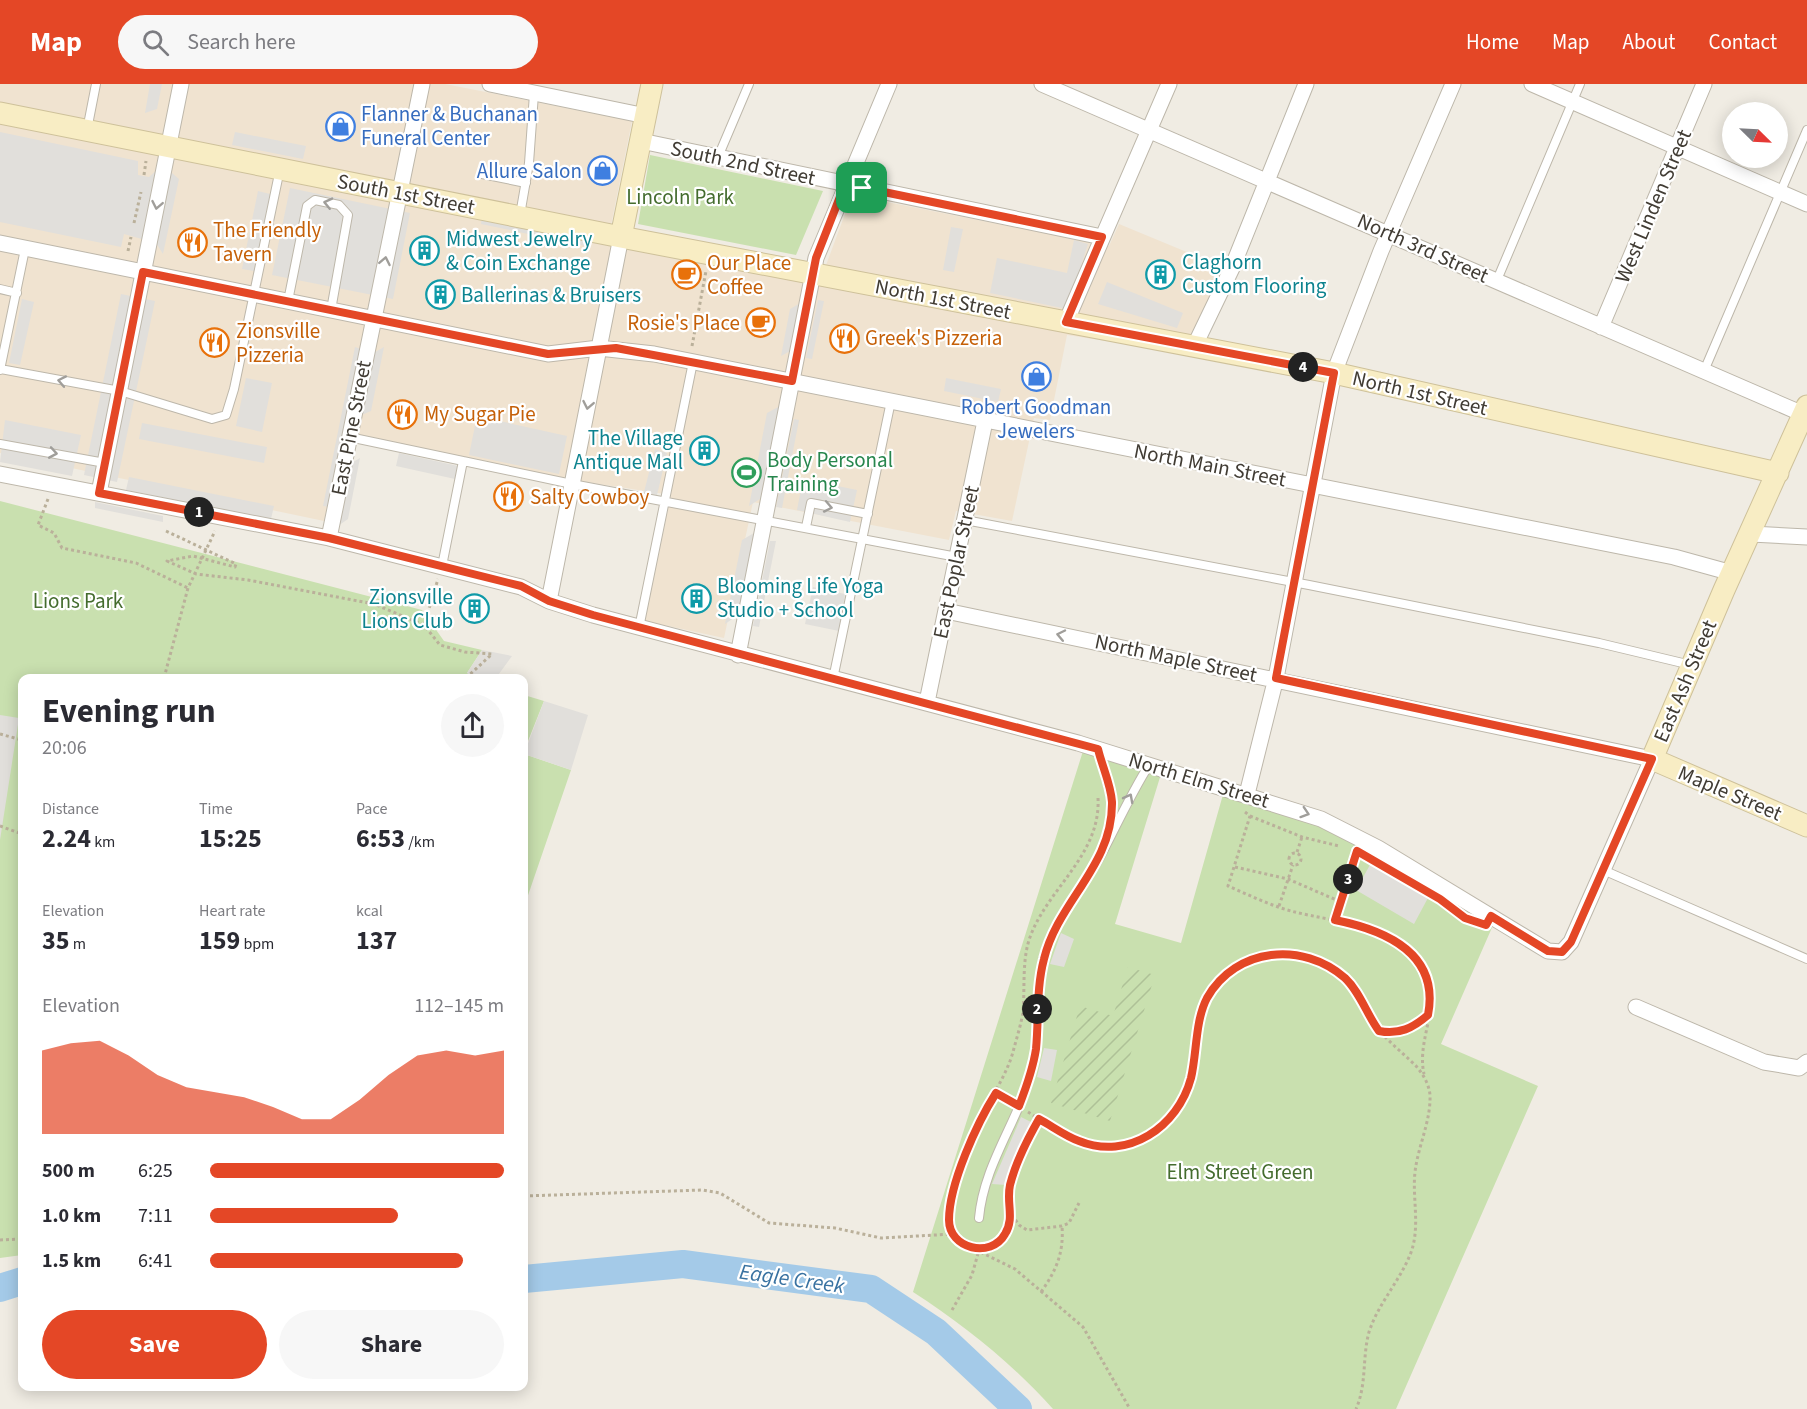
<!DOCTYPE html>
<meta charset="utf-8">
<style>
body{margin:0;font-family:"Source Sans 3",sans-serif;background:#f7f7f7;color:#2b2b33;height:100vh;display:flex;flex-direction:column;font-size:22px;white-space:nowrap}
*{box-sizing:border-box;margin:0}
p{font-size:20px;color:#7c7c81}
.icon{flex:none;width:33px;height:33px;fill:none;stroke:currentColor;stroke-width:2;stroke-linecap:round;stroke-linejoin:round}
.map{position:relative;flex:1;overflow:hidden}
.drawer{position:absolute;left:18px;top:590px;width:510px;height:717px;display:flex;flex-direction:column;background:#fff;border-radius:12px;box-shadow:0 3px 15px #0003}
.drawer>*{flex:none}
.needle{width:39px;rotate:114deg}
.controls{position:absolute;left:1722px;top:18px;display:grid;gap:12px}
.controls a{display:grid;place-items:center;width:66px;height:66px;border-radius:50%;background:#fff;box-shadow:0 3px 15px #0003;font-size:30px}
.pin{position:absolute;display:grid;place-items:center;width:51px;height:51px;color:#fff;margin:-26px;border-radius:12px;box-shadow:0 3px 9px #0006}
.km{position:absolute;width:30px;height:30px;margin:-15px;border-radius:50%;background:#222;color:#fff;font-size:16px;line-height:30px;text-align:center}
.round{display:grid;place-items:center;flex:none;width:63px;height:63px;border-radius:32px;background:#f7f7f7}
.overview{display:flex;align-items:center;justify-content:space-between;height:102px;padding:0 24px}
h1{font-size:33px;font-weight:700;line-height:45px}
.metrics{display:grid;grid-template-columns:repeat(3,1fr);gap:9px;height:102px;padding:6px 24px}
.metrics div{display:grid;align-content:center}
.metrics b{font-size:26px;font-weight:700}
.metrics small{font-size:16px;font-weight:400}
.metrics p{font-size:16px}
.chart{height:168px;padding:12px 24px}
.chart p{display:flex;justify-content:space-between}
.chart svg{width:100%;height:108px;margin-top:6px;fill:#e44726;opacity:.7}
.button{display:flex;gap:12px;margin-top:auto;padding:12px 24px}
.button a{flex:1;height:69px;border-radius:36px;background:#e44726;color:#fff;font-size:24px;font-weight:700;line-height:69px;text-align:center}
.button a+a{background:#f7f7f7;color:#2b2b33}
ul{padding:0 24px;list-style:none;font-size:20px}
li{display:grid;grid-template-columns:96px 72px 1fr;align-items:center;height:45px}
li i{height:15px;border-radius:8px;background:#e44726}
header{display:flex;align-items:center;gap:36px;box-sizing:border-box;height:84px;padding:0 30px;background:#e44726;color:#fff}
header strong{font-size:28px}
nav{display:flex;gap:33px;margin-inline-start:auto;font-size:21px}
.search{width:420px;height:54px;background:#f7f7f7;display:flex;align-items:center;gap:15px;box-sizing:border-box;padding:0 21px;border-radius:33px;color:#7c7c81;font-size:22px}
.map>svg:first-child{display:block}
</style>
<header>
<strong>Map</strong>
<div class="search"><svg class="icon" aria-label="search" viewBox="0 0 24 24"><circle cx="10" cy="10" r="6"/><path d="M15 15l6 6"/></svg>Search here</div>
<nav><a>Home</a><a>Map</a><a>About</a><a>Contact</a></nav>
</header>
<div class="map">
<svg width="1807" height="1325" viewBox="0 0 1807 1325">
<defs>
<pattern id="garden-furrows" width="10" height="10" patternUnits="userSpaceOnUse" patternTransform="scale(1.5)"><rect width="10" height="10" fill="#c9e0af"/><path d="M-1 1l2-2M0 10L10 0M9 11l2-2" fill="none" stroke="#aec197"/></pattern>
</defs>
<rect width="100%" height="100%" fill="#f0ece3"/>
<path fill="#f0e3d0" d="M0,0H445L632,37L608,156L822,192L852,111L1109,162L1119,140L1223,183L1191,270L1067,251L1050,336L1034,334L1012,437L956,427L949,456L753,418L724,554L645,537L671,411L566,395L343,347L324,437L0,369Z"/>
<path fill="#c9e0af" d="M650,71L823,107L796,171L638,140Z
M0,417L422,526L444,557L482,566L467,589L477,594H22V1171L0,1174Z
M524,611L544,617L524,667Z
M1083,667L1161,690L1115,840L1181,859L1224,707L1327,744L1494,839L1441,960L1538,1002L1396,1325H1053C1013,1280 964,1241 913,1208Z
M524,670L571,686L524,823Z"/>
<path fill="url(#garden-furrows)" d="M1128,883L1155,891L1110,1037L1051,1019L1080,922L1113,932Z"/>
<path fill="#e1dfdb" d="M150,0H162L157,25L145,29Z
M0,48L138,77V91L149,93L158,85L172,89L179,95L163,170L156,159L124,150L121,163L0,138Z
M235,48L306,62L303,75L232,61Z
M290,104L410,129L393,215L272,191Z
M258,107L270,110L254,187L242,185Z
M482,134L591,155L590,163L481,140Z
M951,143L963,145L954,188L943,186Z
M1074,156L1088,160L1067,225L990,209L997,174L1067,189Z
M1107,198L1183,229L1177,244L1098,220Z
M121,210L155,217L117,398L84,391Z
M22,215L34,218L20,281L9,279Z
M818,216L824,217L812,275L806,274Z
M802,218L792,266L781,272L790,225Z
M355,263L361,265L329,423L323,422Z
M384,263L371,327L357,333L370,271Z
M246,294L272,299L262,348L236,342Z
M946,294L1001,305L998,318L944,307Z
M780,322L763,413L749,422L767,329Z
M477,332L567,352L559,390L469,371Z
M794,335L799,336L782,424L776,423Z
M5,336L81,351L72,392L0,378Z
M142,339L267,363L264,379L139,355Z
M655,365L667,369L657,411L644,408Z
M399,369L458,382L455,395L396,382Z
M360,374L348,435L335,444L348,381Z
M129,393L274,422L271,435L126,406Z
M803,395L857,406L850,438L797,426Z
M95,418L163,432V438L95,424Z
M754,449L738,531L725,540L742,456Z
M770,457H776L759,543L753,542Z
M813,503L845,510L839,547L805,540Z
M482,566L512,572L496,594H477L467,589Z
M544,617L588,631L571,686L524,670Z
M0,631L19,634L0,756Z
M1371,779L1429,812L1414,840L1356,806Z
M1061,849L1074,855L1064,883L1050,880Z
M1044,964L1057,966L1051,997L1037,993Z
M1021,1033L1033,1039L1006,1101L992,1100Z"/>
<g fill="none" stroke-linecap="round" stroke-linejoin="round">
<path stroke="#a4cae8" stroke-width="28" d="M524,1195L683,1180L871,1205L936,1248L1018,1325
M0,1204L22,1197"/>
<defs>
<path id="lane" d="M87,46L96,0
M718,73L749,0
M482,90L526,99
M520,131L529,79L534,10
M1497,196L1580,0
M0,205L17,209
M288,217L307,122L315,116L339,121L348,131L331,226
M0,285L120,307L212,335L226,331L234,305L280,85
M0,286L25,165
M1704,287L1807,46
M349,353L572,400L957,473
M0,360L105,379
M965,436L1309,501L1599,559L1691,581
M806,443L811,419L868,430
M442,482L463,377
M639,544L693,278
M833,595L891,317
M1098,665L1112,716L1111,746
M1603,786L1807,875
M979,1134C984,1079 1019,1037 1032,985C1041,950 1036,912 1043,876C1052,837 1081,807 1100,773C1116,743 1130,711 1149,681"/>
<path id="street" d="M490,0L646,32
M1042,0L1803,330
M1532,0L1807,120
M641,57L1102,153
M0,159L548,270L599,264L654,270L1674,473L1732,489
M1066,238L1169,0
M1601,243L1704,0
M1194,263L1232,184L1306,0
M0,390L329,454L521,503L549,517L593,531L1078,659L1321,735L1378,764L1548,867L1562,868L1571,858L1652,675L946,527
M99,409L181,0
M1751,450L1807,453
M329,454L422,0
M549,517L621,153
M738,571L816,174L889,0
M927,618L985,337
M1247,710L1276,594L1334,289L1381,167L1453,0
M1636,923L1764,978L1799,984L1807,978"/>
<path id="secondary" d="M0,29L621,153L1334,289L1778,389
M621,153L652,0
M1807,322L1724,506L1652,675L1807,742"/>
</defs>
<use href="#lane" stroke="#bdb7aa" stroke-width="10"/>
<use href="#street" stroke="#bdb7aa" stroke-width="17"/>
<use href="#secondary" stroke="#cec19a" stroke-width="23"/>
<path stroke="#bab09a" stroke-width="3" stroke-dasharray="3 3" stroke-linecap="butt" d="M144,91L146,77
M134,139L141,108
M128,167L131,153
M692,262L706,187
M48,415L38,441L54,449L62,464L136,479L188,504
M166,447L236,480L235,483L193,472L167,477L196,490L248,496L374,520L424,541L440,561L465,568L492,570
M424,541L438,495
M164,594L188,504L215,447
M466,594L491,571
M0,650L22,656
M1098,714C1101,772 1046,805 1029,856C1022,879 1025,904 1023,928C1021,941 1016,956 1013,968C1006,992 992,1012 980,1033C964,1062 953,1101 949,1134V1142L962,1159L1015,1185L1083,1243L1130,1325
M1245,728L1250,732L1228,802C1249,811 1269,821 1291,827C1339,840 1414,840 1429,900C1437,929 1417,959 1424,990
M1250,732L1302,753L1339,762
M0,742L22,750
M1297,768L1302,753
M1289 775a6 6 0 1 1 12 0a6 6 0 1 1-12 0Z
M1235,783L1288,795L1341,818
M1279,822L1293,781
M1335,835L1357,769
M1381,948C1399,951 1412,944 1426,932
M996,1009L1010,1017
M1028,1028C1044,1038 1063,1052 1081,1058C1130,1074 1177,1043 1191,994C1198,970 1194,935 1208,913C1222,891 1246,874 1271,870C1297,867 1324,877 1344,894C1358,906 1363,925 1374,940C1386,956 1402,968 1416,982C1423,990 1429,1000 1430,1011C1431,1037 1418,1062 1415,1088C1412,1115 1421,1144 1410,1171C1399,1198 1378,1220 1369,1248C1362,1274 1367,1300 1356,1325
M524,1112L702,1106L720,1109L769,1139L835,1144L881,1154L953,1150
M1012,1131L1019,1141L1027,1146L1062,1142L1069,1139L1079,1119
M0,1156L22,1155
M1041,1208C1056,1187 1064,1169 1062,1142
M952,1226L972,1191L979,1166C996,1164 1011,1149 1011,1131C1011,1120 1007,1111 1011,1099C1017,1076 1027,1056 1039,1035"/>
<use href="#lane" stroke="#fff" stroke-width="8"/>
<use href="#street" stroke="#fff" stroke-width="15"/>
<use href="#secondary" stroke="#f8edc4" stroke-width="21"/>
</g>
<defs><path id="oneway-chevron" d="M-2-3.5L2.5 0L-2 3.5" fill="none" stroke-width="1.6" stroke-linecap="round" stroke-linejoin="round" transform="scale(1.5)"/></defs>
<g stroke="#a09e9a">
<use href="#oneway-chevron" transform="translate(328 119) rotate(-167)"/>
<use href="#oneway-chevron" transform="translate(157 121) rotate(101)"/>
<use href="#oneway-chevron" transform="translate(385 177) rotate(-79)"/>
<use href="#oneway-chevron" transform="translate(62 297) rotate(-169)"/>
<use href="#oneway-chevron" transform="translate(588 321) rotate(101)"/>
<use href="#oneway-chevron" transform="translate(53 369) rotate(10)"/>
<use href="#oneway-chevron" transform="translate(828 423) rotate(11)"/>
<use href="#oneway-chevron" transform="translate(1061 551) rotate(-168)"/>
<use href="#oneway-chevron" transform="translate(1129 714) rotate(-62)"/>
<use href="#oneway-chevron" transform="translate(1305 729) rotate(18)"/>
</g>
<g fill="none" stroke-linecap="round" stroke-linejoin="round">
<defs>
<path id="route" d="M845,100L1102,153L1066,238L1334,289L1276,594L1652,675L1571,858L1562,868L1548,867L1491,832L1486,841L1465,834L1440,815L1357,767L1335,836C1385,846 1440,869 1428,931C1413,944 1399,951 1379,947C1367,931 1360,908 1345,894C1303,857 1236,863 1207,914C1195,937 1197,969 1191,994C1178,1043 1128,1077 1079,1057C1065,1052 1052,1042 1039,1035C1027,1056 1016,1077 1010,1101C1006,1119 1015,1134 1005,1150C991,1175 949,1165 949,1136C949,1100 977,1039 996,1009L1019,1022C1026,1004 1033,985 1036,965C1039,935 1036,905 1044,875C1058,817 1113,782 1112,718C1111,701 1102,682 1098,665L593,531L549,517L521,502L329,454L99,409L143,188L548,270L616,264L792,297L816,174Z"/>
</defs>
<use href="#route" stroke="#fff" stroke-width="12"/>
<use href="#route" stroke="#e44726" stroke-width="8"/>
</g>
<defs>
<symbol id="shop-ring" viewBox="-11 -11 22 22"><circle r="9.5" fill="#fff" stroke="#3f7fe0" stroke-width="1.5"/><path d="M-5-2.5h2.3a2.7 3.5 0 0 1 5.4 0H5L5.5 6h-11ZM-1.5-2.5h3a1.5 2.3 0 0 0-3 0Z" fill="#3f7fe0"/></symbol>
<symbol id="restaurant-ring" viewBox="-11 -11 22 22"><circle r="9.5" fill="#fff" stroke="#e8710a" stroke-width="1.5"/><path d="M-5-6h1v4h1v-4h1v4h1v-4h1v5L-1.5 .5V6h-2V.5L-5-1ZM5-6V6H3V1.5H1.5Q1.5-4 5-6Z" fill="#e8710a"/></symbol>
<symbol id="building-ring" viewBox="-11 -11 22 22"><circle r="9.5" fill="#fff" stroke="#0f9aa8" stroke-width="1.5"/><path d="M-4-6H4V6H1V3H-1V6H-4ZM-2.5-4.3h1.7v1.8h-1.7ZM.8-4.3h1.7v1.8H.8ZM-2.5-1h1.7V.8h-1.7ZM.8-1h1.7V.8H.8Z" fill="#0f9aa8"/></symbol>
<symbol id="cafe-ring" viewBox="-11 -11 22 22"><circle r="9.5" fill="#fff" stroke="#e8710a" stroke-width="1.5"/><path d="M-5.5-4.5H6V0H3Q3 3.5 0 3.5H-2.5Q-5.5 3.5-5.5 0ZM3-3.2v2h1.7v-2ZM-6 4.5H4V6H-6Z" fill="#e8710a"/></symbol>
<symbol id="stadium-ring" viewBox="-11 -11 22 22"><circle r="9.5" fill="#fff" stroke="#2e9e5b" stroke-width="1.5"/><path d="M0-5a6.5 5 0 1 0 0 10a6.5 5 0 1 0 0-10ZM-3.5-1.8h7v3.6h-7Z" fill="#2e9e5b"/></symbol>
</defs>
<g fill-rule="evenodd">
<use href="#shop-ring" x="324" y="26" width="33" height="33"/>
<use href="#shop-ring" x="586" y="70" width="33" height="33"/>
<use href="#restaurant-ring" x="176" y="142" width="33" height="33"/>
<use href="#building-ring" x="408" y="150" width="33" height="33"/>
<use href="#building-ring" x="1144" y="174" width="33" height="33"/>
<use href="#cafe-ring" x="670" y="174" width="33" height="33"/>
<use href="#building-ring" x="424" y="194" width="33" height="33"/>
<use href="#cafe-ring" x="744" y="222" width="33" height="33"/>
<use href="#restaurant-ring" x="828" y="238" width="33" height="33"/>
<use href="#restaurant-ring" x="198" y="242" width="33" height="33"/>
<use href="#shop-ring" x="1020" y="276" width="33" height="33"/>
<use href="#restaurant-ring" x="386" y="314" width="33" height="33"/>
<use href="#building-ring" x="688" y="350" width="33" height="33"/>
<use href="#stadium-ring" x="730" y="372" width="33" height="33"/>
<use href="#restaurant-ring" x="492" y="396" width="33" height="33"/>
<use href="#building-ring" x="680" y="498" width="33" height="33"/>
<use href="#building-ring" x="458" y="508" width="33" height="33"/>
</g>
<g text-anchor="middle" stroke-width="4.5" stroke-linejoin="round" paint-order="stroke">
<g font-size="21" fill="#366cbe" stroke="#fff" text-anchor="start">
<text x="361" y="37">Flanner &amp; Buchanan<tspan x="361" dy="24">Funeral Center</tspan></text>
<text x="582" y="94" text-anchor="end">Allure Salon</text>
<text x="1036" y="330" text-anchor="middle">Robert Goodman<tspan x="1036" dy="24">Jewelers</tspan></text>
</g>
<g font-size="21" fill="#413c34" stroke="#fff">
<text transform="translate(743 79) rotate(12)" y="7">South 2nd Street</text>
<text transform="translate(406 110) rotate(11)" y="7">South 1st Street</text>
<text transform="translate(1653 122) rotate(-67)" y="7">West Linden Street</text>
<text transform="translate(1423 164) rotate(24)" y="7">North 3rd Street</text>
<text transform="translate(943 215) rotate(11)" y="7">North 1st Street</text>
<text transform="translate(1420 309) rotate(13)" y="7">North 1st Street</text>
<text transform="translate(351 344) rotate(-79)" y="7">East Pine Street</text>
<text transform="translate(1210 381) rotate(11)" y="7">North Main Street</text>
<text transform="translate(956 478) rotate(-78)" y="7">East Poplar Street</text>
<text transform="translate(1176 574) rotate(12)" y="7">North Maple Street</text>
<text transform="translate(1685 597) rotate(-67)" y="7">East Ash Street</text>
<text transform="translate(1199 696) rotate(17)" y="7">North Elm Street</text>
<text transform="translate(1730 709) rotate(23)" y="7">Maple Street</text>
</g>
<g font-size="21" fill="#446c2e" stroke="#fff">
<text x="680" y="120">Lincoln Park</text>
<text x="78" y="524">Lions Park</text>
<text x="1240" y="1095">Elm Street Green</text>
</g>
<g font-size="21" fill="#c56008" stroke="#fff" text-anchor="start">
<text x="213" y="153">The Friendly<tspan x="213" dy="24">Tavern</tspan></text>
<text x="707" y="186">Our Place<tspan x="707" dy="24">Coffee</tspan></text>
<text x="740" y="246" text-anchor="end">Rosie's Place</text>
<text x="236" y="254">Zionsville<tspan x="236" dy="24">Pizzeria</tspan></text>
<text x="865" y="261">Greek's Pizzeria</text>
<text x="424" y="337">My Sugar Pie</text>
<text x="530" y="420">Salty Cowboy</text>
</g>
<g font-size="21" fill="#0d838f" stroke="#fff" text-anchor="start">
<text x="446" y="162">Midwest Jewelry<tspan x="446" dy="24">&amp; Coin Exchange</tspan></text>
<text x="1182" y="185">Claghorn<tspan x="1182" dy="24">Custom Flooring</tspan></text>
<text x="461" y="218">Ballerinas &amp; Bruisers</text>
<text x="683" y="361" text-anchor="end">The Village<tspan x="683" dy="24">Antique Mall</tspan></text>
<text x="717" y="509">Blooming Life Yoga<tspan x="717" dy="24">Studio + School</tspan></text>
<text x="453" y="520" text-anchor="end">Zionsville<tspan x="453" dy="24">Lions Club</tspan></text>
</g>
<g font-size="21" fill="#27864d" stroke="#fff" text-anchor="start">
<text x="767" y="383">Body Personal<tspan x="767" dy="24">Training</tspan></text>
</g>
<g font-size="22" font-style="italic" fill="#3972a1" stroke="#fff">
<text transform="translate(792 1194) rotate(8)" y="8">Eagle Creek</text>
</g>
</g>
</svg>
<div class="controls">
<a><svg class="needle" viewBox="-14 -14 28 28"><path d="M0-13l5 13h-10z" fill="#e53935"/><path d="M0 13l5-13h-10z" fill="#7c7c81"/></svg></a>
</div>
<div class="pin" style="left:862px;top:104px;background:#1e9e55"><svg class="icon" aria-label="arrive" viewBox="0 0 24 24"><path d="M6 21V4h12l-3 4 3 4H6"/></svg></div>
<b class="km" style="left:199px;top:428px">1</b>
<b class="km" style="left:1037px;top:925px">2</b>
<b class="km" style="left:1348px;top:795px">3</b>
<b class="km" style="left:1303px;top:283px">4</b>
<section class="drawer">
<div class="overview"><div><h1>Evening run</h1><p>20:06</p></div><a class="round"><svg class="icon" aria-label="share" viewBox="0 0 24 24"><path d="M12 15V3M7 8l5-5 5 5M5 13v7h14v-7"/></svg></a></div>
<div class="metrics">
<div><p>Distance</p><b>2.24<small> km</small></b></div>
<div><p>Time</p><b>15:25</b></div>
<div><p>Pace</p><b>6:53<small> /km</small></b></div>
</div>
<div class="metrics">
<div><p>Elevation</p><b>35<small> m</small></b></div>
<div><p>Heart rate</p><b>159<small> bpm</small></b></div>
<div><p>kcal</p><b>137</b></div>
</div>
<div class="chart"><p><span>Elevation</span>112–145 m</p>
<svg viewBox="0 0 160 44" preserveAspectRatio="none"><path d="M0 44V10L10 7L20 6L30 12L40 20L50 25L60 27L70 29L80 33L90 38L100 38L110 30L120 20L130 12L140 10L150 12L160 10V44z"/></svg>
</div>
<ul>
<li><b>500 m</b>6:25<i style="width:100%"></i></li>
<li><b>1.0 km</b>7:11<i style="width:64%"></i></li>
<li><b>1.5 km</b>6:41<i style="width:86%"></i></li>
</ul>
<div class="button"><a>Save</a><a>Share</a></div>
</section>
</div>
